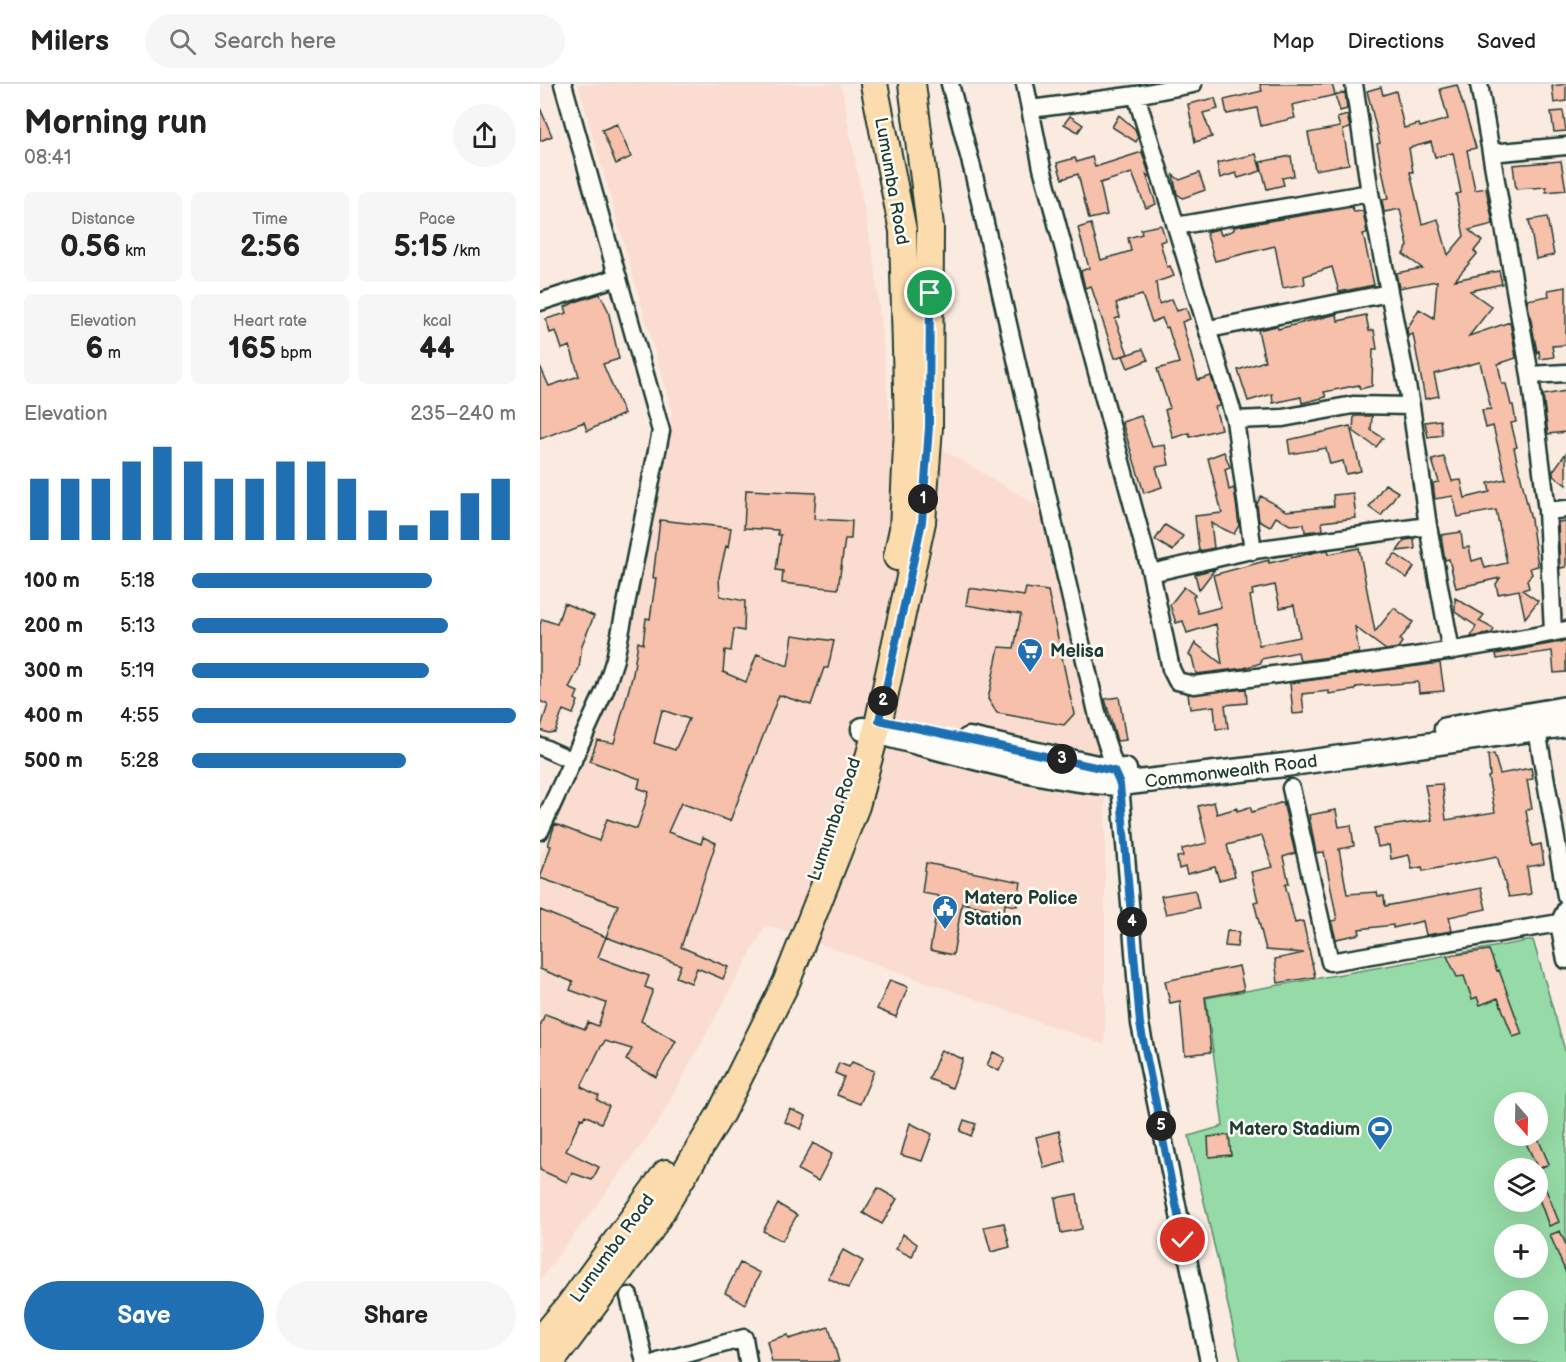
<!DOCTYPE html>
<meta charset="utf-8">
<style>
body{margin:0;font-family:"Balsamiq Sans",sans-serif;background:#f6f6f6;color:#222;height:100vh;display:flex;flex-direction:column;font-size:22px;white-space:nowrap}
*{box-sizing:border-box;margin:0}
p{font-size:20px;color:#767676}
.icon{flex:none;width:33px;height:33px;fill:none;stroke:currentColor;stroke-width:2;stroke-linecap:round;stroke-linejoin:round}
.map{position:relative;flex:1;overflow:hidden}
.side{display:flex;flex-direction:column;background:#fff;width:540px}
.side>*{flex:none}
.needle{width:39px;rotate:160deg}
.buttons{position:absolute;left:954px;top:1008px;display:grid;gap:12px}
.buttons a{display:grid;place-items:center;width:54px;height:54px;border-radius:50%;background:#fff;box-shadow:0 6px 24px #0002;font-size:30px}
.pin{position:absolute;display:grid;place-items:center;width:51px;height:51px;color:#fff;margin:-26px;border:3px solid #fff;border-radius:50%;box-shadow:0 2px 6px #0007}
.km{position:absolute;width:30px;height:30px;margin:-15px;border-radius:50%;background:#222;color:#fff;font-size:16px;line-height:30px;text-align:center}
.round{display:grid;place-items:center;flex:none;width:63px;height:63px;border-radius:32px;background:#f6f6f6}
.head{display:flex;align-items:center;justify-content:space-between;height:102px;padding:0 24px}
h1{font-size:33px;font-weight:600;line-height:45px}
.metrics{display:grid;grid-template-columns:repeat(3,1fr);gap:9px;height:102px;padding:6px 24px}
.metrics div{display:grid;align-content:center;border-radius:9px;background:#f6f6f6;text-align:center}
.metrics b{font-size:30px;font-weight:600}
.metrics small{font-size:16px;font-weight:400}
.metrics p{font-size:16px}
.chart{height:168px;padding:12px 24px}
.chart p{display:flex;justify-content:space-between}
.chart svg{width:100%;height:108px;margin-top:6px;stroke:#1f6fb2;stroke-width:6}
.button{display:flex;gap:12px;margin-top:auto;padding:12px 24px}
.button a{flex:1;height:69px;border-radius:36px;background:#1f6fb2;color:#fff;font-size:24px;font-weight:600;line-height:69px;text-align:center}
.button a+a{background:#f6f6f6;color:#222}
ul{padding:0 24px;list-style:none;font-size:20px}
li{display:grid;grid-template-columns:96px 72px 1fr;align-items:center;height:45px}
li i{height:15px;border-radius:8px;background:#1f6fb2}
header{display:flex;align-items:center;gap:36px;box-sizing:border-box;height:84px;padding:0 30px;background:#fff;border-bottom:2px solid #e0e0e0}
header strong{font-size:28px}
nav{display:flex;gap:33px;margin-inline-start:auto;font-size:21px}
.search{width:420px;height:54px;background:#f6f6f6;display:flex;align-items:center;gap:15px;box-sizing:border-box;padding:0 21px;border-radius:33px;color:#767676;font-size:22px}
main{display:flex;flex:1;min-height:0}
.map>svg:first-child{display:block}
</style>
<header>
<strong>Milers</strong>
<div class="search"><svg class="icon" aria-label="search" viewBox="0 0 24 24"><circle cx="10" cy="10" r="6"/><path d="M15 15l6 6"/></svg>Search here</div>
<nav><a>Map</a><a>Directions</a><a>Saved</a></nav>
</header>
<main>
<section class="side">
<div class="head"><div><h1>Morning run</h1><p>08:41</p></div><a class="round"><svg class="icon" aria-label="share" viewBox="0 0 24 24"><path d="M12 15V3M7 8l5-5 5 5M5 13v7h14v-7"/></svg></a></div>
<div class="metrics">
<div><p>Distance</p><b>0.56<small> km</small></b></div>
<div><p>Time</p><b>2:56</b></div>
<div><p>Pace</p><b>5:15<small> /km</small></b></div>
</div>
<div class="metrics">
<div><p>Elevation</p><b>6<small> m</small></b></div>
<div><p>Heart rate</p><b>165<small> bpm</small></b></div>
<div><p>kcal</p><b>44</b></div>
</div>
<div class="chart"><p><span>Elevation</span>235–240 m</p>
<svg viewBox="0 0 160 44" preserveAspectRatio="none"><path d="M5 44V19M15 44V19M25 44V19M35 44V12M45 44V6M55 44V12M65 44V19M75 44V19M85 44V12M95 44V12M105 44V19M115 44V32M125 44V38M135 44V32M145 44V25M155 44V19"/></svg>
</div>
<ul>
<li><b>100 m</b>5:18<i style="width:74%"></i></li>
<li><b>200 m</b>5:13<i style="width:79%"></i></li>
<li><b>300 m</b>5:19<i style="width:73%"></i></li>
<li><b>400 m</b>4:55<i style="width:100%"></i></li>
<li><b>500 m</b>5:28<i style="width:66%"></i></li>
</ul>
<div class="button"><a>Save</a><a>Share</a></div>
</section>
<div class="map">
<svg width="1026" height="1278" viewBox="0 0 1026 1278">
<rect width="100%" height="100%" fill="#fbeae0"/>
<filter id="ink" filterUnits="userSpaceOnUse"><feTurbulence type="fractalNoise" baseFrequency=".0167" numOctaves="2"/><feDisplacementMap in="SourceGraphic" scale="12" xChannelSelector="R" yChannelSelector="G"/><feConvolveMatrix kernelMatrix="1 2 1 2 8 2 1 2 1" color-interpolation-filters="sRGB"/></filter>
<g filter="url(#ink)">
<path fill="#faddd0" d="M38,0H301L335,182L350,334L503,425L565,668V961L226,841L117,1040L0,1196V776L84,575L132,327Z"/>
<path fill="#96dba7" stroke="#5a8c6e" stroke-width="1.5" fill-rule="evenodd" d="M993,856L1026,970V1278H701L649,1052L683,1042L666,914ZM964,1018H998V1052H964ZM964,1084H998V1118H964ZM964,1150H998V1184H964ZM964,1216H998V1250H964Z"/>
<path fill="#f7c0aa" stroke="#1f3d34" stroke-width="1.5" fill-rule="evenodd" d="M720,0H792L795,11L752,21L755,34L721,42L717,24L687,30L684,16L722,7Z
M1026,0V17L1014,19L1012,2Z
M917,1L936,64L927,66L935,106L946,104L953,140L929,146L942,157L934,167L937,170L915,196L959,187L962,200L930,207L952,223L929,252L970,238L976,274L958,280L962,300H966L971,321H973L976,338L971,339L977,363L974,364L991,436L998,482L990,484L992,490L987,496L989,504L982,506L998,517L985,534L979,506L958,510L956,500L960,494L916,504L909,475L905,476L901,451L921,448L923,464L929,463L932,477L942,474L945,484L967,479L956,426L918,433L913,412L895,415L893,399L899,398L892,376L904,373L912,397L921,396L925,414L950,408L948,399L966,395L953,342L946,344L942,326L951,325L940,278L894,290L899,312L885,315L873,250L868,252L867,245L879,225L894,234L897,197L859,204L856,189L882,184L863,170L868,162L860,125L844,128L842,116L848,115L837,60L840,59L827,7L841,3L843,11L856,7L864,44L879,40L880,43L908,35L900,5ZM891,58L895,73L913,69L921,109L916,110L924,152L908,171L898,135L882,140L870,88H873L869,64Z
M805,8L807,25L800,27L795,11Z
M675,14L678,25L663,29L672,53L655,58L648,20Z
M0,24L12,52L0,57Z
M1023,27L1026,47L1014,48L1011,28Z
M579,31L595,45L598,54L596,58L572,43Z
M807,31L810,44L803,46L809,80L775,86L768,49L800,43L797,34Z
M530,32L543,41L538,48L524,40Z
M77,40L91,73L76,80L62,46Z
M602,68L610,93L606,90L616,120L606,124L592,89L560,99L567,131L549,135L538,90L522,95L517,79L535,74L537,78L552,73L555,83Z
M716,70L721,87L698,94L696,89L680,94L677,79Z
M751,72L754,92L742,94L744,101L727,105L720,78Z
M1021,77L1026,106L1006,108V103L976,105L973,81Z
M659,89L665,106L643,114L637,110L633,91L640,96Z
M812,123L814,128L823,127L827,149L823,150L834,201L799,208L792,183L764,192L765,200L743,204L735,162L675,177L666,148L679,145L681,151L694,146V143Z
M1007,133L1014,171L996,175L989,136Z
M551,140L561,176L591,167L588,154L602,150L601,145L621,141L626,156L620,158L627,183L630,182L634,192L616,198L619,220L632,215L637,227L646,224L650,235L642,238L658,296L671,292L680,322L675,323L681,345L650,353L649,349L633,354L625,326L630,324L617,285L639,279L628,243L626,244L622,234L612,238L602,211L576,219L580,233L575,235L588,270L575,274L551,202L545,204L541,187L549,184L538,144Z
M1026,203V261L1012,262L1014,273L1000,275L999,267L997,268L987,216L1009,212L1008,206Z
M60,210L68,226L79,275L63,280L84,330L47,347L44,338L0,355V282L9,302L39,292L30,262L22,265L16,247L10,249L6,235L27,229L25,223L35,218Z
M797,230L798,237L826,231L829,247L834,246L837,265H833L832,302L820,305L819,301L784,308L786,313L762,319L761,313L733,319L732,310L708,317L698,286L725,277L718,246L737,242L738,245Z
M603,265L608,276L588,284L583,272Z
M1026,307V348L1008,350L1003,311Z
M601,332L612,363L625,361L629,381L616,383L622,403L604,409L582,338Z
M814,332H832L831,346L843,354L836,363L813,347Z
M900,336L902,351L888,353L885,338Z
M810,342L821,387L806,390L803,377L790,380L786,364L750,370L748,356Z
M684,368L690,383L685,385L689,406L694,404L699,441L694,450L671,439L674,464L659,467L655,432L682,429L668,374Z
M1026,369V401L1013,391V387Z
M845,400L858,408L841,432L829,423Z
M206,406L276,409L274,435L312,437L311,455H305L298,505L242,499L243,487L236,486L241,451H238V446L204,444Z
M813,409L816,434L782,438L783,446L765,448L764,440L750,441L736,433L730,443L719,437L717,420L721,412L746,427L794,422L793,411Z
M120,436L191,444L188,463L186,462L179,493L180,512L205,517L204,547L194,545L191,567L185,566L183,588L206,598L217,570L248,582L253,551L294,557L288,584H284L271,621L239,611L190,737L141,719L128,748L161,760L163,753L176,759L141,863L188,883L183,895L157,884L151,899L136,893L141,881L66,853L78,821L0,794L11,762L8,761L15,740L59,757L67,735L97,745L109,708L98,704L100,695L50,677L57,656L74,659L93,590L98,558L103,560L106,534L110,535L116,494H113ZM122,626L149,635L135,666L114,659Z
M1026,437V483L1020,484L1018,438Z
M625,441L643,452L633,467L615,456Z
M874,455L875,465L857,467L865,456Z
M819,464L835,548L854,524L873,538L860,556L862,558L858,564L846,566L815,543L819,569L760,577L758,568L721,575V579L704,584L656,590L652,573L649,571L655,559L682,580L676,540L647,549L643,537L636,539L630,521L644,503L655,511L653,513L658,529L681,523L673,491L729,476V479L776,468L788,466L789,470ZM735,501L740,524L754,521L760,553L719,561L710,512L713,511L712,506Z
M855,470L874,483L867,494L847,480Z
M675,485L659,506L655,490Z
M429,504L484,512L486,504L508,507L534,630L524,641L457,629L448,615L459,563L474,564L481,530L426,521Z
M915,514L944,531L939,537L954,545L952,549L931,553L936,542L915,528Z
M24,519L54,532L42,561L39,584L29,604L38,608L35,615L38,617L33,630L23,626L15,648L8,649L0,646L8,621L0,617V541L2,535L17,540Z
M1026,557V588L1014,589L1012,567L957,575L956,570Z
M900,579L904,607L879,609L878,598L816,603L815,606L789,610V607L762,610L764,629L753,630L750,599Z
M706,605L707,619L685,621L688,644L676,645L674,622L650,625L648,610Z
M579,613L586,656L577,657L565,615Z
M954,670L960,690L991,684L993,695L987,696L992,725L986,726L992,762L1001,760L1004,780L987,783L991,810L969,813L957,772L883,787L882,783L872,785L869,771L851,775L849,761L838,763L834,744L892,736L885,701L902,700L906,736L955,728L948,693L950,692L948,671Z
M674,718L677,730L697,724V727L710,723L712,728L743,718L755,769L743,773L749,799L745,800L755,839L763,837L775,893L738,899L735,875L764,869L726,866L714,818L718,817L711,788L733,783L722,752L687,761L695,792L679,796L675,783L647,790L645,783L639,785L637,773L643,772L642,765L667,759L658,722Z
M796,726L799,743L811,741L814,762L799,765L807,810L837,808L838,812H844L845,822L941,804L946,825L909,833L912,847L886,851L883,837L853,844V841L819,845L820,850L796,855L791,837L797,836L784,768L776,769L769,731Z
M386,779L481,798L477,822L465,820L464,828L422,819L413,871L390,866L399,812L382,809Z
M655,806L659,824L626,830L621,812Z
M0,826L66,853L58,873L109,892L105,903L113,906L101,937L136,957L116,993L86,976L92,965L65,957L60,964L41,1003L59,1012L57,1016L69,1022L61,1039L45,1031L43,1035L41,1034L26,1067L59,1083L52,1096L32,1089L27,1098L0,1086V942L5,930L45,945L48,938L58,942L66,919L30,906L33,898L0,885Z
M687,847L699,848L697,863L685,862Z
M949,866L957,887L959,886L982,950L973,953L958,914L940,921L937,913L932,915L924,892L917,893L907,872Z
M699,882L704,906L665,913L671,968L645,971L640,917L630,919L625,897Z
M350,896L368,903L356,933L337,925Z
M401,966L423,975L412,1004L389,995Z
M453,968L465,974L459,987L447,981Z
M312,978L334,987L320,1020L297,1011L304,993L295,989L299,979L309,983Z
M250,1025L266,1032L261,1045L245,1038Z
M424,1036L436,1040L431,1052L420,1047Z
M370,1039L392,1050L382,1077L361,1071Z
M519,1047L526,1078L504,1084L496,1053Z
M689,1051L691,1071L669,1073L668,1053Z
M983,1052H997L1009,1080L998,1085Z
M273,1059L292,1070L278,1097L258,1086Z
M998,1086L1019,1138L1009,1142L998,1112Z
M338,1104L357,1115L342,1140L323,1129Z
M537,1110L542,1145L521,1149L515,1114Z
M238,1120L257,1131L242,1157L223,1147Z
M464,1139L470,1163L451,1168L444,1143Z
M1020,1147L1026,1161V1189L1010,1151Z
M363,1150L377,1160L372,1173L356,1165Z
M303,1166L323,1177L308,1204L288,1194Z
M200,1179L220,1189L205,1220L185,1209Z
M289,1243L299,1278H232L227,1257L248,1251L249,1255Z"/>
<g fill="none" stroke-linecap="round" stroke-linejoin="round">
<defs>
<path id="minor" d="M410,0L433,87L558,633L580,700L600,940L669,1278
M485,0L502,84L611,489L631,585L637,597L654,601C778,585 903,571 1026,546
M814,0L830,109L871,322L888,442L911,567
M939,0L990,291L1007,427L1013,548
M596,11L695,336L713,467
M491,25L596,11L653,0
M951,69L1026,62
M636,142L830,109
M0,218L78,193
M669,245L849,209
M990,291L1026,289
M695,336L743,334L813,321L871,322
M1007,427L1026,425
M611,489L707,467L888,442
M997,646L1026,812
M0,662L33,677
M751,704L790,878L1019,839L1026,825
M0,747L65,606L75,575L121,347L23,0
M1019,839L1026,876
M89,1212L105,1278
M118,1278L204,1254L208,1278"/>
<path id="secondary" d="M323,645C406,665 495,695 580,700L745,681L1026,641
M906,645L1026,624
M429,655L575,687L585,686"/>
<path id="primary" d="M334,0L363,147L368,343L363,445L357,473
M0,1257L29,1222L126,1089
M11,1278L110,1146L181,1029L246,899L316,722L339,636L382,438L389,343L390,142L372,0"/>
</defs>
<use href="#minor" stroke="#1f3d34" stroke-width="21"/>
<use href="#secondary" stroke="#1f3d34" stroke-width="27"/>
<use href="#primary" stroke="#1f3d34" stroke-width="30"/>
<use href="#minor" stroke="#fdfcf7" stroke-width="16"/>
<use href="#secondary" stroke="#fdfcf7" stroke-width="22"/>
<use href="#primary" stroke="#fcdcac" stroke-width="26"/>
</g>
</g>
<g fill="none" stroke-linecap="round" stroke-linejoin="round" filter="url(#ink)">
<defs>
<path id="route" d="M390,209L389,343L382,438L339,636L574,687L580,700L600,940L643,1156"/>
</defs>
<use href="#route" stroke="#fff" stroke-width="12"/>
<use href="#route" stroke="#1f6fb2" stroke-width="8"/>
</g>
<defs>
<symbol id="supermarket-pin" viewBox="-11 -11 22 30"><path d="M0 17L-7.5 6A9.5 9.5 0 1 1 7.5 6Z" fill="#1f6fb2" stroke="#fdfcf7"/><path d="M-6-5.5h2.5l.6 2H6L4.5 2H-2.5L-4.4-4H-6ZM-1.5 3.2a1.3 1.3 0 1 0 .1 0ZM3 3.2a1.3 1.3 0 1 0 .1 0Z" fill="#fff"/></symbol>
<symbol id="civic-pin" viewBox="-11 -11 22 30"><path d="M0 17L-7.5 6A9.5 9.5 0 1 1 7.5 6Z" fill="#1f6fb2" stroke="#fdfcf7"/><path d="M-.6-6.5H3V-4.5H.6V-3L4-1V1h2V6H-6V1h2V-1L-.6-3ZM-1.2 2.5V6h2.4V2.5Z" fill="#fff"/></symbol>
<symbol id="stadium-pin" viewBox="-11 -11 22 30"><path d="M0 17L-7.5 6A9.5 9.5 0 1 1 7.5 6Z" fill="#1f6fb2" stroke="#fdfcf7"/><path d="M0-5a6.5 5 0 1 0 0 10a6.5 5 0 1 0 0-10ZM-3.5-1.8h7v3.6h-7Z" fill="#fff"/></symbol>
</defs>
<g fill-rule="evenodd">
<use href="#supermarket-pin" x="475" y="552" width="30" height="40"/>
<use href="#civic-pin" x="390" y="809" width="30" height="40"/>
<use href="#stadium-pin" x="825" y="1030" width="30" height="40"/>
</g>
<g text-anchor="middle" stroke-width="5" stroke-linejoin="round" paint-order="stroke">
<g font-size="18" fill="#1f3d34" stroke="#fdfcf7">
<text transform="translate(352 97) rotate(80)" y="6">Lumumba Road</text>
<text transform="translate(691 687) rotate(-7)" y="6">Commonwealth Road</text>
<text transform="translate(294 735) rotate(-71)" y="6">Lumumba Road</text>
<text transform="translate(72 1164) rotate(-54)" y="6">Lumumba Road</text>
</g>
<g font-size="18" font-weight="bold" fill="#1f3d34" stroke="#fdfcf7" text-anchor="start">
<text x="510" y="573">Melisa</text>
<text x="424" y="820">Matero Police<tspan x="424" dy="21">Station</tspan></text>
<text x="820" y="1051" text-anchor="end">Matero Stadium</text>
</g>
</g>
</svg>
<div class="buttons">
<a><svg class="needle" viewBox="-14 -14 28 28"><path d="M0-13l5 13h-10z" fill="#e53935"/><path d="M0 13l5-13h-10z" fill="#767676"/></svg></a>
<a><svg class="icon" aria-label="layers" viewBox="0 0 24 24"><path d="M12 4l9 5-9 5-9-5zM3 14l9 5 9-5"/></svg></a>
<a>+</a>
<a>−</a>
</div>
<div class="pin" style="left:390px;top:209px;background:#1e9e55"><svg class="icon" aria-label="arrive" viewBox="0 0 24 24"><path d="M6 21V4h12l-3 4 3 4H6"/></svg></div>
<div class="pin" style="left:643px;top:1156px;background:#d93025"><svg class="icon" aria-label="check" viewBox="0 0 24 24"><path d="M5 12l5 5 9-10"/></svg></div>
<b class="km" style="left:383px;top:415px">1</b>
<b class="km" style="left:343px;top:617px">2</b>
<b class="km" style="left:522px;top:675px">3</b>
<b class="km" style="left:592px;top:838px">4</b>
<b class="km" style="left:621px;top:1042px">5</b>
</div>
</main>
